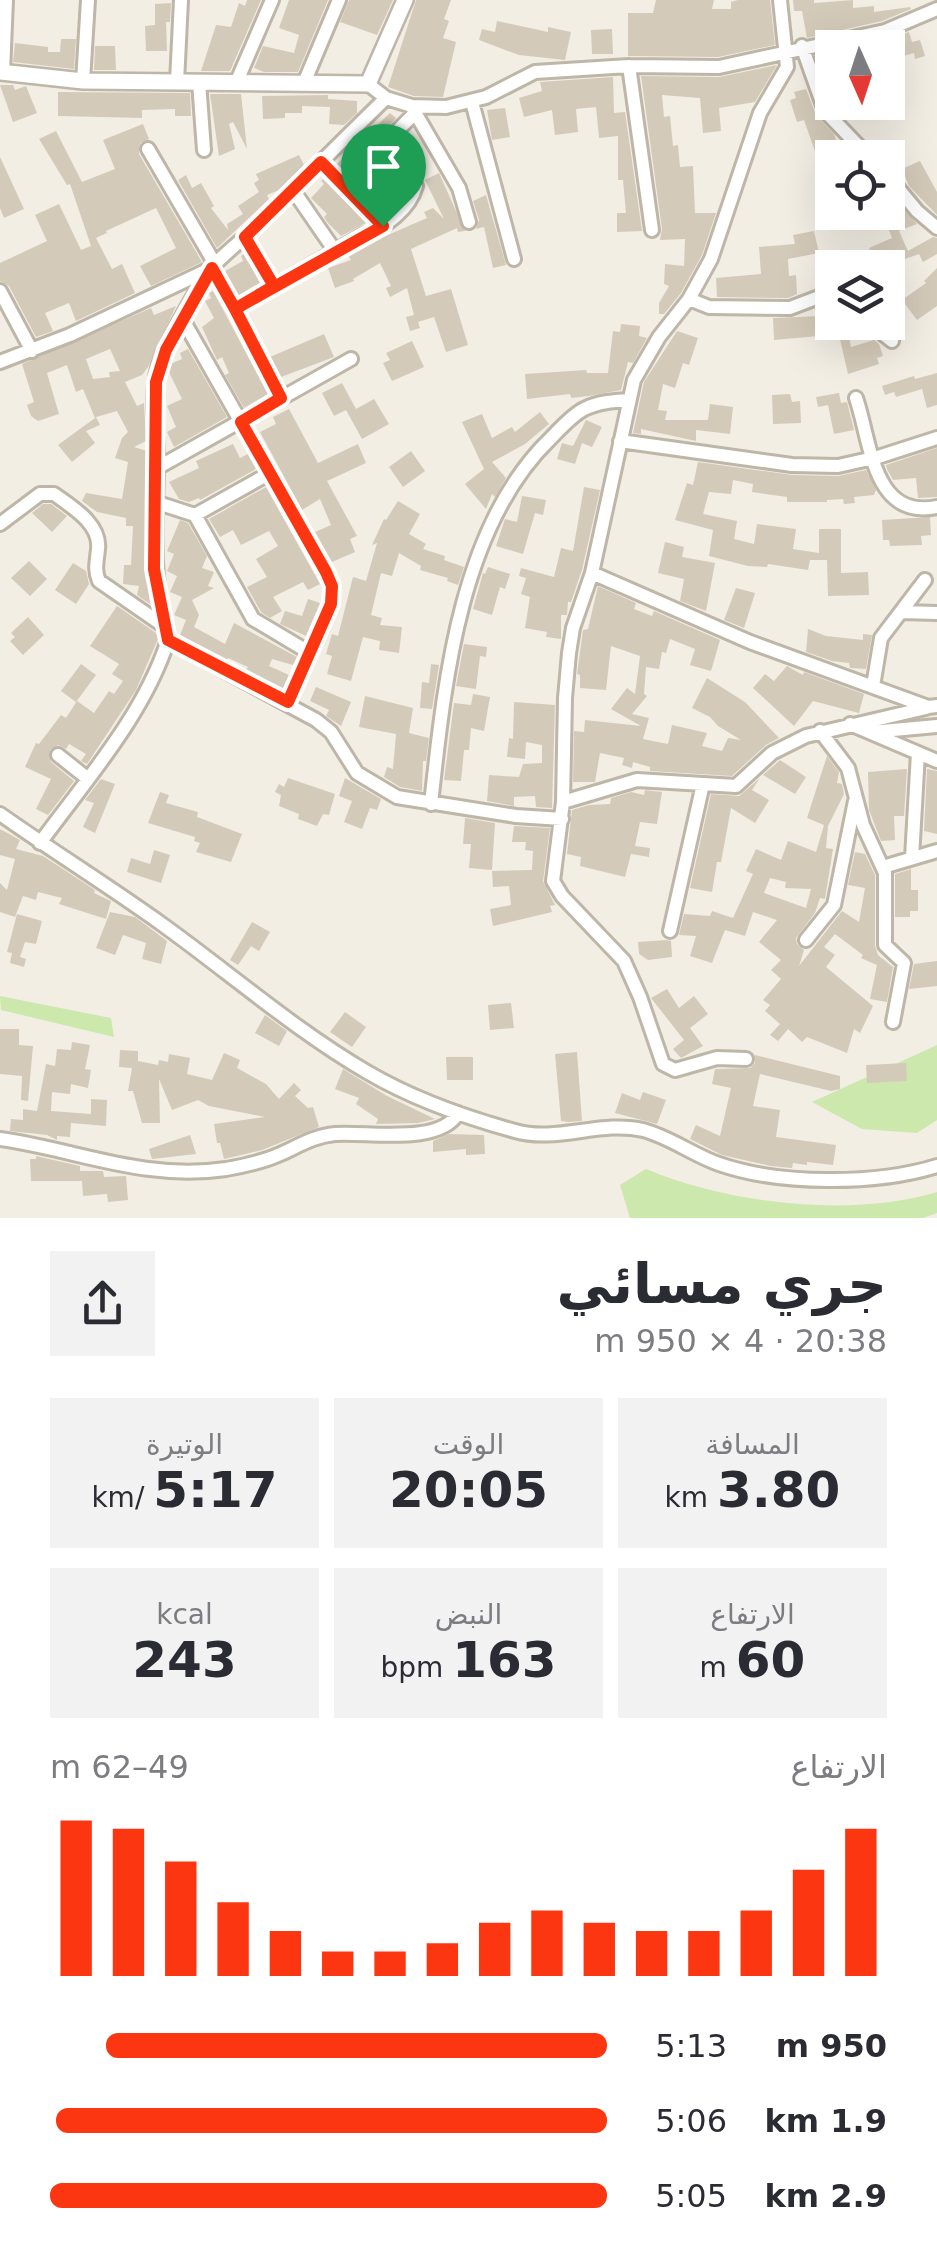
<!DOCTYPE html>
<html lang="ar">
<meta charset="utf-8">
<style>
body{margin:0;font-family:"DejaVu Sans",Vazirmatn,sans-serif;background:#f2f2f3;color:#2b2b33;direction:rtl;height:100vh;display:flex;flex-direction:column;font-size:38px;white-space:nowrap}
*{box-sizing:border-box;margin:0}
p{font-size:32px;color:#7c7c81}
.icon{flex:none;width:55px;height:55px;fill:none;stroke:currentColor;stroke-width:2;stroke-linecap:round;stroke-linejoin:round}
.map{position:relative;height:1218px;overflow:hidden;direction:ltr}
.drawer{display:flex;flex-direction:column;background:#fff;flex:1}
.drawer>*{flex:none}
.needle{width:65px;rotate:177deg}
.buttons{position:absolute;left:815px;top:30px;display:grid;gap:20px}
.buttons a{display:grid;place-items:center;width:90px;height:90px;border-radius:0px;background:#fff;box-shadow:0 10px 40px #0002;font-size:50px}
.pin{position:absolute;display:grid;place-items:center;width:85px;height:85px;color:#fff;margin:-102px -42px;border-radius:50% 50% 50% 0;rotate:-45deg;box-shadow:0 0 10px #0007}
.pin .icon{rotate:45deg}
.round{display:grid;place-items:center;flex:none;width:105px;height:105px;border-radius:0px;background:#f2f2f3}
.head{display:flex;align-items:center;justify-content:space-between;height:170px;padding:0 50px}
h1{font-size:55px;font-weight:700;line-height:75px}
.metrics{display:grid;grid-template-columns:repeat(3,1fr);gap:15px;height:170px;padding:10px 50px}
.metrics div{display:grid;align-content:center;border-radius:0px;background:#f2f2f3;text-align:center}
.metrics b{font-size:50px;font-weight:700}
.metrics small{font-size:28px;font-weight:400}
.metrics p{font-size:28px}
.chart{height:280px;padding:20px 50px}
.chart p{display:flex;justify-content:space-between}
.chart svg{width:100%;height:180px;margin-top:10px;stroke:#fc3611;stroke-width:6}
ul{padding:0 50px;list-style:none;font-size:32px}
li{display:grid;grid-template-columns:160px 120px 1fr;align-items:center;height:75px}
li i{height:25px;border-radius:12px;background:#fc3611}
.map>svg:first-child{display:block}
</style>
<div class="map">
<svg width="937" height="1218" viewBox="0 0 937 1218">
<rect width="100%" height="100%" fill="#f2eee4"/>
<path fill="#cce8ac" d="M0,996L111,1018L114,1037L1,1010Z
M937,1045V1120L917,1133L862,1129L812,1102Z
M646,1169C729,1204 852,1218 937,1192V1213L923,1218H630L620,1185Z"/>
<path fill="#d4cab9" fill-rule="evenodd" d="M247,0H261L230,71H201L216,25L231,27L239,3L245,6Z
M289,0H328L298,72H264L254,68L263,46L294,53L299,35L279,28Z
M349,0H393L377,35L340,22Z
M416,0H451L444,19L449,21L443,38L456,42L443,97L414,96L388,87Z
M656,0H714L712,9H731V2L738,0H770L775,45L718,57L628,56V13H653Z
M793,0H814V3L853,0V8L874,6V12L910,7L911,9L882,21L807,38L802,11H794Z
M171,3L170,22H166L167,51H146L145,26L155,25V4Z
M497,21L548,32V27L571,32L565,60L519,55L479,40L482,29L495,32Z
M612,29L613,54H592L591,30Z
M909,32L912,42L920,40L925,56L915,59L914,53L892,59L889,48H856Z
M61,39H76L74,69L13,62L15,43L48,47V52H60Z
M95,46H115L116,70H94Z
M777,65L755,102L719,108L721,131L703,133L700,98L662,95L664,117L670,116L673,146L678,145L680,167L693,166L695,213H716L702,255L681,293L664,314H659V303L669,286L664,284L665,264L684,266L685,239L660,240L662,229L641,76L719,77Z
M613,77L614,113L625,112L642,231L617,232V213H626L623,180H618V136L599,138L596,107L576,109L578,132L555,135L552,110L524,117L519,98L542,91L540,82Z
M0,85H13L15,90L26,86L37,113L13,122Z
M806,89L816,115L834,134L838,146L816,154L804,120L797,122L790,100L796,98L794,92Z
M58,92L190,93L191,116H175V109L142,110V118L58,116Z
M210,94H241L247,149L233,122L229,124L235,149L219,156Z
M328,95V99L357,101V113L344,125L329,124L330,107L302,106V113H285V118L263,119L262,96Z
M505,108L510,137L492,140L487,110Z
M390,113L396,118L385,130L382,148L377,152L394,169L405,187L384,213L337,164Z
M143,124L149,139L140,143L139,154L202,262L151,286L140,266L176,248L156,208L106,231L107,233L96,238L112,269L122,264L135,293L76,321L69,303L45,313L53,331L36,337L9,286L0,281V263L47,241L35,215L59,204L81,250L91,246L70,184L67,185L39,139L56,131L82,182L115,169L103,140Z
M299,155L304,165L279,190L267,195L269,199L217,248L178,180L186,175L192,188L201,183L214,206L211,208L228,230L227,224L243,214L238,206L259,192L254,183L259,180L256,174Z
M0,157L24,209L4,218L0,208Z
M920,161L937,192V215L909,186L902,169Z
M439,173L465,231L458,232L457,228L411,249L426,296L451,289L468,345L446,352L434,317L418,322L420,328L410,331L406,317L414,315L407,288L390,297L386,288L391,286L380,263L353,279L354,281L335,288L328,268L351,260L348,255L367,244L427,218L424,212L433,208L444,219L425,180Z
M323,179L366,223L341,236L327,222L324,217L327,214L311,198L324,184L321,181Z
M888,191L917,224L899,231L908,251L933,237L937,238V254L923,262L919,254L880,268L869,248L892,238L882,212H888Z
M486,195L506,265L493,268L484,227L476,229L479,220L473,201Z
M814,231L819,253L788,259L789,276L796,275L797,294L788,298L717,297L716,278L761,274L759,247L795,244L793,235Z
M244,254L260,283L238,296L225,271L243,261L241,256Z
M937,268V306L917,320L902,300L926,283L924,281Z
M213,291L268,394L244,408L225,375L229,373L222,357L217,360L202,327L214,318L205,301L211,298L209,293Z
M832,302V329L819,332V336L774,340L773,318L820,316L818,308Z
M176,306L148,367L142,375L125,382L137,406L144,403L146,441L134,447L147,451L146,554L150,604L137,595L139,586L123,584L124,565H131L133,526H126V518L97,512L82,501L86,493L122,499L128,462L115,458L122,438L128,432L117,411L96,417L100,425L86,431L95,443L72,462L58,445L95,418L83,389L76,392L67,365L47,373L59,414L38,421L31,416L27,405L34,402L22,364L151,308L154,315ZM110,349L120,371L109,372L110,377L93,379L86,359Z
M836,322H846L851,347L874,340L879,344L883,356L877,358L879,364L848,374Z
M621,324L640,326L639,336L647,338L633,363L628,362L621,390L589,396L571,398L570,394L527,399L525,374L586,370L587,373H608L613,331L620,332Z
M677,331L698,338L689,365L683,363L675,388L663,384L658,410L667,411L665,420H708L710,404L733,407L730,434L696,430V441L641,429V434L633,433L644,382Z
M324,334L334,357L281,377L270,357Z
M412,341L424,367L392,381L383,363L390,360L386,353Z
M188,349L227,417L174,447L167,432L176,427L167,406L182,399L168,370L170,364L182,359L180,353Z
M937,373V405L927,408L922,389L896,397L894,392L885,395L882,386L914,376L915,379Z
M342,383L356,409L374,399L389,424L362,439L346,410L334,416L322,393Z
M839,393L841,403L847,402L854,430L834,434L828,405L818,407L816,397Z
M790,394L792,402L800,401L801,423L773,424L772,395Z
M289,409L318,463L358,444L366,463L327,481L357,536L350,539L355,552L332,562L315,532L331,525L320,499L302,510L260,432L276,424L273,417Z
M540,412L549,424L525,444L492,462L506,478L495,497L492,494L486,509L465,484L484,469L462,422L482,414L492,438L512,427L515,432Z
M586,420L602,427L592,447L582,443L575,464L557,459L562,443L573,446Z
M233,444L240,458L248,454L256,469L200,500L199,498L189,502L179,499L169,482L199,468L196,461Z
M937,448V497L918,498L916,478L893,480L887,469L886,465Z
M411,451L425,471L403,487L389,467Z
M698,462L792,475L838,476L866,470L876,490L874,495L854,497L855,503L844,504L843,499L827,500V502H787V497L752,492L753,484L733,480L731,494L709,492L703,514L737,521L734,539L754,544L757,524L796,529L793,549L819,553V529H841V573L868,572L869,595L828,596L827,560H810L808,570L768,564L767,567L748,566L709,556L713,530L675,520L687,483L693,485Z
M266,487L320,584L308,590L303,582L273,597L282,611L270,618L261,612L247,587L267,577L256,559L278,546L269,531L241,545L233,530L220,537L209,519Z
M584,487L600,490L582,570L571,602H568L567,615H561V639L546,637L547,632L525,628L530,597L521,594L526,578L519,576L521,568L554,577L561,548L573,551Z
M522,496L546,500L543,515L535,513L523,554L496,546L505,519L517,522Z
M398,501L420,514L409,534L426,544L423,549L445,556L444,560L464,567L458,585L447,581L448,578L420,570L421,566L399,553L392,576L381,573L371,615L382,618L380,625L402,627L399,653L379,650L380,641L363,637L351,681L327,674L332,656L326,654L332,634L338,636L353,577L366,581L377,543L372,545L384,519L386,520Z
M43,504H51L67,516L52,532L32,513Z
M930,517L931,535L921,536L922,545L890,546L889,540H883L882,520Z
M180,520L188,523L207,556L202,568L214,572L208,586L214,588L192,600L199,615L194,627L225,644L234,623L297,657L293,665L272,659L269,666L289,675L282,690L246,670L248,667L228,658L227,661L180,635L186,620L174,615L182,597L170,592L177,576L167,571L174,554L167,551Z
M665,542L684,547L682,557L715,563L706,611L680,601L684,579L658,573Z
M29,561L47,579L30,596L11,578Z
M73,563L86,571L89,584L76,604L55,590Z
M488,567L510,574L505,589L500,587L492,615L473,609L483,573L485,574Z
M598,586L636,603L634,609L652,616L654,611L720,640L711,671L690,665L695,649L670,639L666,653L662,652L659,669L646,667L644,694L647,696L632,714L649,718L643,739L668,744L672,725L707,733L702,746L722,751L728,738L741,740L718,726L710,717L692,708L707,678L745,702L779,738L766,745L732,776L650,771V767L633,762L632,768L622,765L624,758L600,753L595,782H573L574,731L584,732L585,720L641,726L611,709L627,688L635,694L640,656L611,646L606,690L580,688V675L577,674L583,630L588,629Z
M736,588L755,593L744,628L724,620Z
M308,599L320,603L306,636L280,624L285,611L302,616Z
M117,606L156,633L158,639L136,690L87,764L81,761L86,754L69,744L66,749L58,745L50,750L51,762L74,781L48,815L36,809L51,779L25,767L36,743L39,744L61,715L66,718L77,701L94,713L109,691L114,694L123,681L112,674L119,664L90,646Z
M28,617L44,635L23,655L10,641L15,637L11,633Z
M808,629L826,636L863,640V634L872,635L866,669L850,668L849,663L832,661L806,652Z
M464,644L487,647L486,657L480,656L476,689L456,686Z
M81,664L96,675L76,702L61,691Z
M431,664L439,665L432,709L420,708L422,682L429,683Z
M787,666L803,675L804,672L864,694L859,713L813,701L794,726L753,688L765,674L774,681Z
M316,687L351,702L341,726L326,716L329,710L310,701Z
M473,694L490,697L484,731L471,728L469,750H464L461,781L444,780L454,703L471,705Z
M365,696L413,708L409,733L429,738L426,761H423L422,791L400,787L384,777L387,767L393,769L396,734L359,727Z
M514,702L555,705L552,808L536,807L535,796L514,797V806L487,801L489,775L519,777L523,764L542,763V745L526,742L525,759L507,757L509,738L513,739Z
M827,756L839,772L837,783L842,784L844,794L828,826L826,848L833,849L825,899L820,898L815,913L796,938L797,944L804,950L799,966L842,911L859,922L865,888L848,885L855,852L865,854L875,875V946L878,955L893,967L887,1002L870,999L877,965L861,958L863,955L835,934L824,947L835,955L826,967L873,1006L860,1033L854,1029L847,1053L807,1037L802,1042L788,1029L778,1041L770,1035L780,1024L765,1011L770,1005L763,1000L781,979L771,970L781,960L759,942L777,920L753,912L745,936L725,930L712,963L690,956L696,936L679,935L684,914L710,916L712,911L733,918L753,874L746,871L756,849L781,860L788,841L816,852L824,825L807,818ZM770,878L786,882L785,888L811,889L806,908L764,893Z
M780,760L806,777L795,794L763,775Z
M907,769L904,816H894L895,840L881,841L869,810L868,772Z
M927,769L937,771V834L924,831Z
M288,778L335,794L329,815L323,814L317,826L298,819L299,814L279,806L281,795L275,792L279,784L284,787Z
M345,778L381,799L377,810L370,808L362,829L344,822L352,801L339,796Z
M760,778L752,790L769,800L755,823L731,808L721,862H717L712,892L690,888L711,794L739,796Z
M101,779L115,784L95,833L83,827L94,803L85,800Z
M645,790L662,792L657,824L640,822L635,846L650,848L649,857L631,854L625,877L580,866L581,857L567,854L572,810L589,805L610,804L611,798L631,792L644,795Z
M160,792L169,795L166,803L198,812L197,817L242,834L231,862L196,852L200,843L194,841L195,837L148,823Z
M465,818L495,823L492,870L469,868L471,844H463Z
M514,826L550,828L543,881L555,905L550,906L552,912L493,926L490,909L511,905L509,886L493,887L492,871L532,870L533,851L525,850L526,842H512Z
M0,829L20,840L16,849L43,856L95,890L94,893L111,901L106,919L59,904L62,898L38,892L36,900L23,896L15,917L0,912V883L7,890L15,859L0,855Z
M154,850L170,855L161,883L127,872L131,858L150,864Z
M911,869V890H918V911H910V917H895V874Z
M110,912L135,917L167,941L161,964L142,959L146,943L123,935L115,955L96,948Z
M17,914L42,921L36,944L25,942L20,957L26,959L24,967L10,963L12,953L7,952Z
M252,922L270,932L259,951L251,946L238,965L230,960Z
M666,940L671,941L672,957L648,960L639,954L638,942Z
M937,961V986L909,989L914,964Z
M667,989L679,1008L694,996L708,1014L690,1028L703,1046L681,1058L673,1049L684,1040L651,998Z
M511,1003L514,1028L490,1030L488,1005Z
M345,1012L366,1027L352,1047L330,1032Z
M265,1015L287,1031L279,1046L255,1033Z
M0,1029H19V1045L33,1046L28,1101L21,1100L22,1076L0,1074Z
M72,1042L90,1045L85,1069L91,1070L88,1088L71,1084L70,1094L52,1092L51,1111L91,1114V1099L107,1100L106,1126L71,1123L70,1137L57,1136V1140L47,1135L10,1131L11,1119L23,1120V1109L37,1111L46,1064L55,1066L57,1049L71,1050Z
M120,1050L138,1051V1061L158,1065L159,1060L168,1062L169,1054L190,1058L187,1074L212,1080L224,1053L240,1060L237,1068L266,1084L279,1099L294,1083L301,1090L295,1096L308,1108L313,1107L319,1127L262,1150L224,1159L220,1143H217L214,1124L265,1117L209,1106L198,1100L172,1110L159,1079L160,1123H142L133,1091H128L132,1068L119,1067Z
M577,1052L582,1121L569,1122L561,1121L555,1054Z
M755,1055L840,1076V1089L831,1091L760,1074L753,1106L780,1110L776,1137L836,1145L833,1165L807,1162V1165L793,1163L792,1168L771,1166L722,1155L690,1139L696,1125L720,1136L731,1088L712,1084L715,1069L750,1068L755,1063Z
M446,1057H473V1080H447Z
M906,1063L907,1081L867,1083L866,1065Z
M343,1069L387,1096L435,1119L418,1123L376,1124L378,1119L356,1104L359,1098L335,1089Z
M643,1092L666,1100L657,1124L615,1113L622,1093L640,1100Z
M449,1134L484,1135L485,1154L466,1155V1149L433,1152V1141Z
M190,1135L196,1154L152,1159L149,1149Z
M36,1156L80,1166V1171H103L104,1177L126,1176L128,1200L108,1202L107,1194L83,1196L82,1181H31L30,1159H36Z"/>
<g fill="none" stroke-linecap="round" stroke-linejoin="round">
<defs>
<path id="minor" d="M780,0L787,67L760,113L711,259L689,299L659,337L634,380L592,573L750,642L928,707L937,706
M802,46L825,111L870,158
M629,66L652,230
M3,72L6,0
M83,81L88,0
M237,81L272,0
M177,82L181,0
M199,82L204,150
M304,83L339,0
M368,84L386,98L412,106L446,107L486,97L535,72L629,66L719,67L885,31L937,9
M386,98C346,137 306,177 267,216C251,233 233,246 217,262C202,277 163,349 158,368C150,399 158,435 157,467C156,530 151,577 168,640L316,720L331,732L357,773L397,797L516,816L562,819
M472,102L514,259
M413,109L459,188L469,222
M148,149L215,264
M321,162L383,226
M888,176L917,211L937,228
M293,190L335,251
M245,237L274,286
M0,291L32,351
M689,299L709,307L790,308L832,292
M235,309L363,235C385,228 410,209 416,186L391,144L394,134L415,113
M183,320L326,572L331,586V603L288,702
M868,322L892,341
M0,362L70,335L212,268L281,398
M856,398C871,441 872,520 937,507
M620,441L792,465L838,466L878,457L937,438
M157,468L351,359
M155,502L195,515L253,619L310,653
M195,515L270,473
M0,524L40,494H54C72,507 101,524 98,549C97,561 94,570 99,581L164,626
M592,573L573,628L569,653L565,698L563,802L553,881L562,896L624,961L640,997L663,1064L675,1070L717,1058L746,1059
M902,612L937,613
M873,686L881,638L925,580
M850,724L937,761
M820,731L848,768L863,825L885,873V945L904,963L893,1022
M871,732L937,726
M58,755L87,778
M563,802L637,780L736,786L772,753L806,736L926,708
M431,804C444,686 459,527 550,439C560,429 571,416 584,409C598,402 613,401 629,400
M0,814C54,852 110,887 163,925C231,974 295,1030 367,1072C413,1099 464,1117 515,1131C557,1143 601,1120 643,1130C670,1137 693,1155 719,1164C779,1185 876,1185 937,1166
M40,843C86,780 144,715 168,640
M912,858L918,753
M883,867L937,851
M670,931L703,784
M806,940L834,905L855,801
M0,1139C78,1150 144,1181 226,1169C243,1166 262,1162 278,1155C297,1147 313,1136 335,1134C365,1131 440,1146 458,1113"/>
<path id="tertiary" d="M0,72L83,81L368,84L405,0"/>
</defs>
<use href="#minor" stroke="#beb6a7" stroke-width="18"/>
<use href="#tertiary" stroke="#beb6a7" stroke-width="20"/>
<use href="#minor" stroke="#fff" stroke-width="12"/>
<use href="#tertiary" stroke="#fff" stroke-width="15"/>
</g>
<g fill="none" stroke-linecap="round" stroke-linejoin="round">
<defs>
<path id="route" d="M383,226L235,309L212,268L166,350L156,382L154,569L168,640L288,702L331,604L332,586L326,572L241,422L281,398L235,309L274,286L245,237L321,162L383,226"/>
</defs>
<use href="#route" stroke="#fff" stroke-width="20"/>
<use href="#route" stroke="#fc3611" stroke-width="12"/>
</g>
</svg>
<div class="buttons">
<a><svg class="needle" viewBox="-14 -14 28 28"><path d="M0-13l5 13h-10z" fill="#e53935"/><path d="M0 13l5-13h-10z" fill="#7c7c81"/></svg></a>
<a><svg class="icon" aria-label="locate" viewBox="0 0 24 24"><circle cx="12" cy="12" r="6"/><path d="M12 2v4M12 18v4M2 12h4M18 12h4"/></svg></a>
<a><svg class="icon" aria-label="layers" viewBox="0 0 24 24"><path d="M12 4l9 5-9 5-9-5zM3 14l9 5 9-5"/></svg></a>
</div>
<div class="pin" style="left:383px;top:226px;background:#1e9e55"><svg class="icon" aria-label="arrive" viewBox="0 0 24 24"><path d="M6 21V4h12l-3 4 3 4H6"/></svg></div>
</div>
<section class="drawer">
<div class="head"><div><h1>جري مسائي</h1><p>20:38 · 4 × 950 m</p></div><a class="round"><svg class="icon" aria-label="share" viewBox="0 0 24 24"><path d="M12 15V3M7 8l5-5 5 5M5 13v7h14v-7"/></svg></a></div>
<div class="metrics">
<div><p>المسافة</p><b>3.80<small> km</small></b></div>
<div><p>الوقت</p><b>20:05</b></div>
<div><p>الوتيرة</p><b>5:17<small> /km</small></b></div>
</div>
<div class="metrics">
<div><p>الارتفاع</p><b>60<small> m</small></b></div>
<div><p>النبض</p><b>163<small> bpm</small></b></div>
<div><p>kcal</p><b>243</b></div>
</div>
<div class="chart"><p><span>الارتفاع</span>49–62 m</p>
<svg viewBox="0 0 160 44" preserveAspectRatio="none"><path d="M5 44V6M15 44V8M25 44V16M35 44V26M45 44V33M55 44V38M65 44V38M75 44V36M85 44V31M95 44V28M105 44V31M115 44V33M125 44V33M135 44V28M145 44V18M155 44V8"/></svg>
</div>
<ul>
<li><b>950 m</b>5:13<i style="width:90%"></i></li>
<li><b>1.9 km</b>5:06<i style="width:99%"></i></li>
<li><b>2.9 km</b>5:05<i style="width:100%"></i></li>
</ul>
</section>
